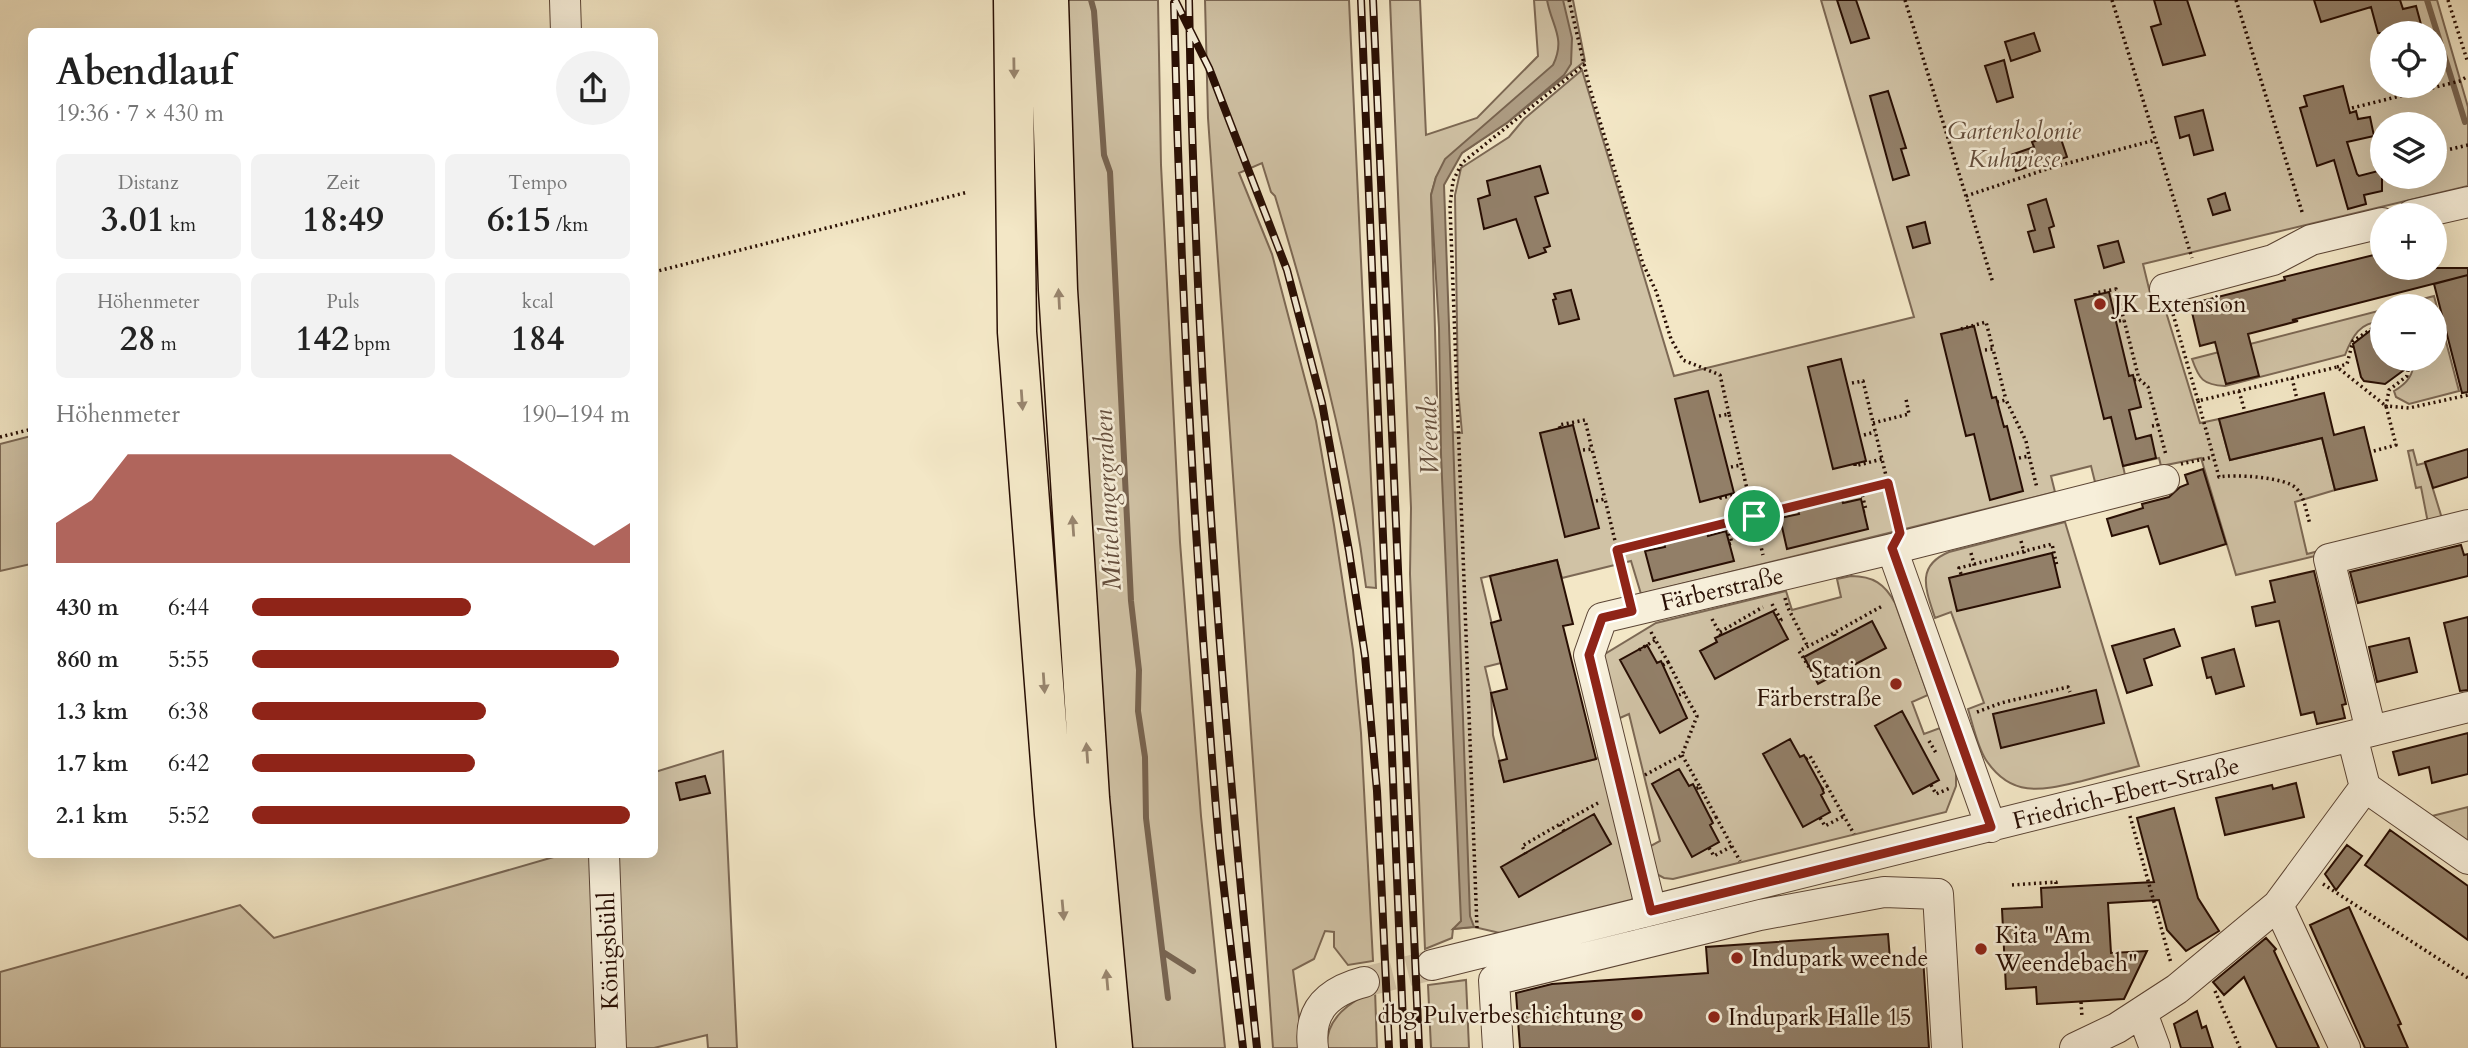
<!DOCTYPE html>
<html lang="de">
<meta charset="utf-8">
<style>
body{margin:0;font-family:Cardo,serif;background:#f2f2f2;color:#222;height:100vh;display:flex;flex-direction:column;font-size:26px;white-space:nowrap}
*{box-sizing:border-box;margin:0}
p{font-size:23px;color:#767676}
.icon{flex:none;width:38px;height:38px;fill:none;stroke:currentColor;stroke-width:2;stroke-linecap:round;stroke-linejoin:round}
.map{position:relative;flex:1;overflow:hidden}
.sheet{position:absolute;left:28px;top:28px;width:630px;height:830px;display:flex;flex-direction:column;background:#fff;border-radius:10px;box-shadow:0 7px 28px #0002}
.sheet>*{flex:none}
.buttons{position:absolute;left:2370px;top:21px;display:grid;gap:14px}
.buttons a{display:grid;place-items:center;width:77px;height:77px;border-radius:50%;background:#fff;box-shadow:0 7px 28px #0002;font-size:35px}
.pin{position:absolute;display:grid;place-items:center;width:60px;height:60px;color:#fff;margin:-30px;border:4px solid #fff;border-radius:50%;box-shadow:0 2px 7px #0007}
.round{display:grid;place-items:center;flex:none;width:74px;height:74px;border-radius:37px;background:#f2f2f2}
.head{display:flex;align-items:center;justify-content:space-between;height:119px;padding:0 28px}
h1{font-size:38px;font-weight:800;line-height:52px}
.metrics{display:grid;grid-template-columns:repeat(3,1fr);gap:10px;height:119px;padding:7px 28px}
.metrics div{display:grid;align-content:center;border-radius:10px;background:#f2f2f2;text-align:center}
.metrics b{font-size:35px;font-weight:800}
.metrics small{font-size:19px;font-weight:400}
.metrics p{font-size:19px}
.chart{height:196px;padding:14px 28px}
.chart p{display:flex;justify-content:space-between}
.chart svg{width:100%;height:126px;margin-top:7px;fill:#8f2418;opacity:.7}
ul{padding:0 28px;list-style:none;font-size:23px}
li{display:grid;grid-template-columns:112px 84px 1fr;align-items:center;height:52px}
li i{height:18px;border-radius:9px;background:#8f2418}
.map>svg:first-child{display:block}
</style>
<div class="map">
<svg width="2468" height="1048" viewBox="0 0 2468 1048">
<rect width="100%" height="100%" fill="#f3e7c6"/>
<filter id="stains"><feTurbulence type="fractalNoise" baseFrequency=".00286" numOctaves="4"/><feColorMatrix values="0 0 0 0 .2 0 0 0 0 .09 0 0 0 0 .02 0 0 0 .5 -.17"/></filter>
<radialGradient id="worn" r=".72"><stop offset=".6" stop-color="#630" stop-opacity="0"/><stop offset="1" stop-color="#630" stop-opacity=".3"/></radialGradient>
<path fill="#d0c2a5" stroke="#7c6854" stroke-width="2" fill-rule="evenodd" d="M1066,0H1158L1161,165L1180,542L1201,816L1225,1048H1130L1119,950L1082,457Z
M1205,0H1349L1376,588L1366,587C1349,452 1314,326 1275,196L1271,192L1262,163L1239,173L1272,254L1316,421L1334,525L1353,650L1361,733L1373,961L1348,965L1334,947V932L1325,931L1314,959L1293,970L1303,1048H1273L1208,118Z
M1390,0H1420L1426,135L1477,118L1538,56L1534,0H1573L1585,61L1508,122L1462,153L1436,177L1431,195L1438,431L1462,433L1458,390L1455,195L1461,168L1509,137L1524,119L1582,70L1674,376L1914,317L1821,0H2437L2468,107V186L2143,264L2152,301L2162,299L2200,423L2219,419L2230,460L2322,438L2335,490L2295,502L2307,554L2428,523L2421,487L2416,488L2408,451L2413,450L2417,465L2425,463L2444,525L2236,575L2201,458L2161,466L2159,458L2123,466L2125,475L2095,482L2091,466L2051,476L2055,492L1641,594L1631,561L1562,578L1557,560L1481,578L1501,663L1485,667L1491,693L1493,735L1504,781L1596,759L1599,757L1635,896L1626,906L1513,936L1474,927L1453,929L1452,938L1425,949L1410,574L1411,508ZM2382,33H2434V86H2382ZM2382,124H2434V177H2382Z
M2434,296L2459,391L2409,404L2396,397L2394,391C2408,383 2413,375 2415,359H2434V306H2396Z
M2382,310V322C2360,321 2352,337 2345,355L2225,386C2203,385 2199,379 2192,359Z
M31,436V564L0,571V444Z
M2065,522L2139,766C2120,771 2101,776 2082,781C2043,790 2012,799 1986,760C1977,746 1973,725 1968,709L1984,703L1951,612L1935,618C1926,590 1915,566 1949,552Z
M1851,576C1873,576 1885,584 1895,603L1928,695L1912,702L1924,734L1940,728L1956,770V786L1946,812L1673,879L1664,878L1649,870L1645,849L1660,841L1629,714L1613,721L1600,657L1656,623L1786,591L1792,610L1841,597L1837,579Z
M723,751L737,1048H708L707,1035L654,1048H621L614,854H654L655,772Z
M2468,807V849L2424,818Z
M564,854H592L600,1048H0V972L240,905L274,938Z
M1466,980L1469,1048H1431L1428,985Z
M1375,990L1377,1048H1327C1325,1018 1351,1001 1375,990Z"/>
<path fill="#ae9d84" stroke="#786450" stroke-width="2" d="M1547,0H1563L1572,38L1571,64L1564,75L1508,122L1462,153L1444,185L1470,916L1474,927L1453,929L1461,921L1441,454L1439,328L1431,195L1436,177L1445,159L1553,65C1566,38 1552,27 1547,0Z"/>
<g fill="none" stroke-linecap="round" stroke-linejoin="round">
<path stroke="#786450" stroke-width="6" d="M1091,0L1094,11L1104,155L1110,172L1131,601L1139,670L1138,711L1145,757L1146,818L1168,998
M2427,0L2465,122
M1163,952L1193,971"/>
</g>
<path fill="#927f68" stroke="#280e03" stroke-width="2" d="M1837,0H1856L1869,38L1851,43Z
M2154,0H2187L2205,55L2163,65L2151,27L2161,24Z
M2314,0H2400L2403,9L2416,6L2422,28L2404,33H2378L2371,7L2321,22Z
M2034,33L2040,51L2011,61L2005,42Z
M2004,60L2013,97L1997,102L1985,66Z
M2343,86L2350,113L2356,111L2358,119L2370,117L2374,136L2347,142L2357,174L2359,176L2382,170V191L2364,195L2366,204L2348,209L2334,160L2317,166L2300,108L2307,106L2304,96Z
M1888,91L1906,148L1901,149L1909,175L1893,180L1870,96Z
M2203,110L2213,150L2194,155L2189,135L2180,138L2175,117Z
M2059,133L2067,157L2041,166L2040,163L2016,171L2011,155L2034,147L2032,142Z
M1540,166L1548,193L1535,197L1550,246L1544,248L1546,252L1529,258L1516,219L1484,229L1478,199L1490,195L1487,181Z
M2225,193L2230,210L2213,215L2208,199Z
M2046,199L2054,226L2049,228L2054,247L2034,252L2028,232L2035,230L2028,205Z
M1925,222L1930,243L1913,248L1907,227Z
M2118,241L2124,262L2104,268L2098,246Z
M2382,253V268H2468V275L2292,320L2298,321L2248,334L2259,376L2226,384L2215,342L2200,346L2190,304L2285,280L2284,277Z
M2468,275V392L2462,393L2434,284Z
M1571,290L1579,319L1559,324L1553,300L1556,299L1554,294Z
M2109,292L2129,376L2133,375L2141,407L2129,410L2136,439L2151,435L2156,458L2123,466L2111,417L2104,419L2075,300Z
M1974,326L1992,398L1996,397L2004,427L2007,426L2023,491L1990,500L1974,434L1966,436L1941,334Z
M2371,330L2382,332V359H2419L2385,384L2364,381L2361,377L2353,344Z
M1841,359L1866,461L1833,469L1808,367Z
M1708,391L1734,493L1700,502L1675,399Z
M2324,393L2334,435L2364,427L2377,480L2335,490L2322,438L2230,460L2219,419Z
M1573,425L1599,528L1565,537L1540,433Z
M2468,449V477L2433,488L2425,462Z
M2203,469L2226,544L2160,564L2148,526L2112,536L2107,519L2143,508L2142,504L2169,497L2180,487L2188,484L2185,475Z
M1861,499L1868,529L1787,549L1780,518L1799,514L1798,510L1842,500L1843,503Z
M1726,531L1734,561L1653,581L1645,551L1665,547L1664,542L1707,532L1708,536Z
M2461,545L2464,555L2468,554V576L2358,603L2350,572Z
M2052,553L2060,587L1957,611L1949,578Z
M1557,560L1573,624L1563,626L1596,759L1504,782L1499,761L1507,759L1491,693L1507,689L1491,623L1501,620L1490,576Z
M2314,571L2346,704L2342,705L2345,718L2317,724L2314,712L2301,715L2279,621L2256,626L2252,607L2275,602L2270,581Z
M1773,611L1788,639L1715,679L1700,651L1717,642L1715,638Z
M2468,617V690L2460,691L2444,623Z
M1872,621L1886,648L1818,684L1804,657Z
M2174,629L2180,646L2144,659L2152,685L2127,693L2112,646Z
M2409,638L2417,672L2377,682L2369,647Z
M1647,645L1657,663L1661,661L1687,718L1660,733L1620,660Z
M2234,649L2244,686L2216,694L2211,677L2207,678L2202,658Z
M2096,690L2104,723L2001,748L1993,714Z
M1902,711L1939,780L1913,794L1875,726Z
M2468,733V774L2432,783L2429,767L2399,775L2393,752Z
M1790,739L1800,757L1804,755L1821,786L1824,793L1821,795L1830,812L1803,827L1763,754Z
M1679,769L1689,786L1693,784L1713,823L1710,825L1719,842L1692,857L1652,784Z
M705,776L710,793L680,800L676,783Z
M2296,783L2304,817L2225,835L2216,798L2272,785L2273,789Z
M2174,808L2198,898L2219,931L2186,951L2167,930L2159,900L2108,903L2111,953L2147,951L2124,999L2037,1004L2036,987L2006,989L2002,909L2042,907L2041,888L2154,882L2137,818Z
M1594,814L1611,844L1519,897L1501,867Z
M2390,830L2468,886V940L2365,865Z
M2347,845L2362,856L2336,890L2325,874Z
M2349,907L2401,1024L2398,1025L2408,1048H2365L2310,925Z
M1888,934L1890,959L1923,957L1929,1048H1520L1516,993L1552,984L1708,973L1706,947Z
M2266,938L2276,949L2274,951L2319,1048H2277L2244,977L2224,995L2213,982Z
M2197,1011L2202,1028L2206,1026L2213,1048H2181L2174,1024Z"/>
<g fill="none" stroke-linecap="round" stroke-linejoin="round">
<path stroke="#d5c6a9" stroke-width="30" stroke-dasharray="30 15" stroke-linecap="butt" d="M1364,982L1432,965"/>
<defs>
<path id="minor" d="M565,0L566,32
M2412,215L2468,202
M2165,289L2273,260L2311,240L2382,223
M1892,549L2164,480
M2371,731L2329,559L2468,525
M2352,736L2365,787L2468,859
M604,854L611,1048
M2278,905L2345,1048
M1651,910L1589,655L1602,618L1892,549L1991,827
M1432,965L2468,707
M2142,1013L2155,1048
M1313,1048C1308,1009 1330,991 1364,982
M1498,1048L1494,980L1760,915L1884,892L1938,894L1947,1048
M2075,1048L2117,1028L2177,989L2278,905L2365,787"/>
<path id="highway" d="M1013,0L1017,332L1054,814L1076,1048
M1049,0L1058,290L1090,798L1113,1048"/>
</defs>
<use href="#minor" stroke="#5b4434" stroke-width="32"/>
<use href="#highway" stroke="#280e03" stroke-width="41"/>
<path stroke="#280e03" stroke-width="3.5" stroke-dasharray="2 3.5" stroke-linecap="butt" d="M1569,0L1589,85L1643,264L1656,291L1671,339L1683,360L1720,375L1729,414
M1905,0L1993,283
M2112,0L2192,258
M2236,0L2303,215
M2448,0L2468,63
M2352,108L2460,81L2468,76
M2434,153L2468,145
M1966,196L2050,168L2155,140
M654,272L968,192
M2095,295V293L2116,289L2124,320
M2173,314L2198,401L2337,367L2386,406L2396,445L2370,452
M2119,321L2124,320L2139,379
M1961,329L1986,322L1993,349
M1985,350L1993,349L2006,400
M2410,359L2407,376L2389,390L2386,406L2409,408L2468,395
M2337,367L2347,364L2353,341L2373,328L2382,329
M2292,378L2297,399
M2134,380L2139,379L2148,387L2158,425
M1852,383L1863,381L1897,521
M2239,391L2245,412
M2198,401L2219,477C2234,474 2285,477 2296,488C2305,497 2306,512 2310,524
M1997,402L2006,400L2026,441L2029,456
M1719,416L1729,414L1763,555
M1873,423L1909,414L1906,399
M2152,426L2158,425L2166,455
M1560,428L1559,425L1585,420L1592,449
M1864,435L1875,432
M0,437L32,429
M1583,450L1592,449L1605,499
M2019,458L2029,456L2037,488
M1855,464V466L1882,459
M2181,464L2213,457
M1731,467L1741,465
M1861,490L1866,510L1864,511
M1720,497L1721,498L1748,492
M1596,501L1605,499L1626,587
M1726,523L1732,543L1729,544
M2021,541L2025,556
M1617,550L1888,483
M1971,553L1975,568
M1961,574L1959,568L2052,544L2057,566H2055
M1785,598L1788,608L1808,647
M1772,604L1781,620L1778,621
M1712,619L1721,635
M1651,632L1668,662L1663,665
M1720,632L1763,607
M1835,636L1834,633L1884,605
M1639,650L1655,640
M1668,662L1684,693L1679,695
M1809,667L1799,651L1834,633
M1977,712L2001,703L2068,687L2070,692
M1929,741L1936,753
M1682,755L1700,787L1695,789
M1806,759L1810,756L1827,786
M1645,775L1682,755L1697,716L1684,693
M1931,785L1936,794L1950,788
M1700,787L1716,817L1711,819
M1822,789L1827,786L1854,834
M2130,816L2171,963
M1716,817L1740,861
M1820,818L1825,826L1844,816
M1564,831L1560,824L1598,803
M1709,848L1714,856L1732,846
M1526,854L1522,846L1560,824
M2323,884L2468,978
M2012,885L2056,882V887
M1477,928L1450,206L1453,181L1462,163L1585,64
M2215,991L2240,1048
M2081,1002L2082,1017"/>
<use href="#minor" stroke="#f7efda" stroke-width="30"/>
<use href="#highway" stroke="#f3e7c6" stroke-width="38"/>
<defs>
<path id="rail" d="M1175,0L1209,68L1287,270L1322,403L1349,551L1365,656L1377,791L1389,1048
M1189,0C1195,350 1220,700 1257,1048
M1361,0L1404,1048
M1373,0L1419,1048
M1174,3C1180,284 1195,564 1219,843C1226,911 1235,980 1243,1048"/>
</defs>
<use href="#rail" stroke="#280e03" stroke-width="8"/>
<use href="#rail" stroke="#f7efda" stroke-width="5" stroke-dasharray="16" stroke-linecap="butt"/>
</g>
<defs><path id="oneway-solid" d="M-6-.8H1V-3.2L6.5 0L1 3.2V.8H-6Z" transform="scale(1.75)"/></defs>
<g fill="#98856e">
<use href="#oneway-solid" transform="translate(1014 68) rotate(89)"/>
<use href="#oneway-solid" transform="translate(1059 299) rotate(-93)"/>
<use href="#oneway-solid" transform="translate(1022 400) rotate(86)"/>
<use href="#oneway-solid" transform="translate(1073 526) rotate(-94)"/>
<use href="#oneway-solid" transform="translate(1044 683) rotate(86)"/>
<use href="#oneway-solid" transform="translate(1087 753) rotate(-94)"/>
<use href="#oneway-solid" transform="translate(1063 910) rotate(85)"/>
<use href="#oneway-solid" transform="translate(1107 980) rotate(-95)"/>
</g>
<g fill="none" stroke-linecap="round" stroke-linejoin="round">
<defs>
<path id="route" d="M1888,483L1900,533L1892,548L1991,827L1651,911L1589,655L1602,618L1632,611L1617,550Z"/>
</defs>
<use href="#route" stroke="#fff" stroke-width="14"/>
<use href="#route" stroke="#8f2418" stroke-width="9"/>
</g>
<g fill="#8f2418" stroke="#f7efda" stroke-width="2.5">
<circle cx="2100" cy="304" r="7"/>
<circle cx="1896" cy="684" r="7"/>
<circle cx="1981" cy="949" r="7"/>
<circle cx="1737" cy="958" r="7"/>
<circle cx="1637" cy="1015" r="7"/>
<circle cx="1714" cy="1017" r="7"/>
</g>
<g text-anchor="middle" stroke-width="5" stroke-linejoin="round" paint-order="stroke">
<g font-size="24" font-style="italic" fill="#634d3c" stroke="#f7efda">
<text x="2014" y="139">Gartenkolonie<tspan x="2014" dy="28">Kuhwiese</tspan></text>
</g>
<g font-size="24" fill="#280e03" stroke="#f7efda" text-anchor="start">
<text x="2114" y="312">JK Extension</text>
<text x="1882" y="678" text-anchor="end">Station<tspan x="1882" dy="28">Färberstraße</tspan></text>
<text x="1995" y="943">Kita "Am<tspan x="1995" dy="28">Weendebach"</tspan></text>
<text x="1751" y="966">Indupark weende</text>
<text x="1623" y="1023" text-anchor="end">dbg Pulverbeschichtung</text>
<text x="1728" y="1025">Indupark Halle 15</text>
</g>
<g font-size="24" fill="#280e03" stroke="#f7efda">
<text transform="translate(1722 589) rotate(-13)" y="8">Färberstraße</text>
<text transform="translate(2126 793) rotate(-14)" y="8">Friedrich-Ebert-Straße</text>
<text transform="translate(608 951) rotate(-92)" y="8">Königsbühl</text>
</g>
<g font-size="26" font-style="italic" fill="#644e3d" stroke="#f7efda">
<text transform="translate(1428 436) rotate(-92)" y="9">Weende</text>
<text transform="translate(1107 500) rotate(-93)" y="9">Mittelangergraben</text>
</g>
</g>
<rect width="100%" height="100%" filter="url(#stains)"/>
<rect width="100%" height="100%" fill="url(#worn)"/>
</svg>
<div class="buttons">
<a><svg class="icon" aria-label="locate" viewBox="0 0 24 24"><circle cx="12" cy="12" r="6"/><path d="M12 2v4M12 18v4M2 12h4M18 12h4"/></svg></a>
<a><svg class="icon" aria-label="layers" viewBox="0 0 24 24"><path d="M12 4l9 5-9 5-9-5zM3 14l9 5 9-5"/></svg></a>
<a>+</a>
<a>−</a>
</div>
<div class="pin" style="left:1754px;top:516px;background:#1e9e55"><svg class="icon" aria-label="arrive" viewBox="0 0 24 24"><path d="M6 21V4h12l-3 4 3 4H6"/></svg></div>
<section class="sheet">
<div class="head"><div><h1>Abendlauf</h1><p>19:36 · 7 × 430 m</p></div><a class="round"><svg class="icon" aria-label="share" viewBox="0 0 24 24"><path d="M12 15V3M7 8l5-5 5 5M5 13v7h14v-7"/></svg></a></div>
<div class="metrics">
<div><p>Distanz</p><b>3.01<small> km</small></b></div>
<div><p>Zeit</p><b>18:49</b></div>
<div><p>Tempo</p><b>6:15<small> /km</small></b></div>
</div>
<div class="metrics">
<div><p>Höhenmeter</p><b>28<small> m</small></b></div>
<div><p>Puls</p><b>142<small> bpm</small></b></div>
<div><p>kcal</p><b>184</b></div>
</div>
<div class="chart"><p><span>Höhenmeter</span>190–194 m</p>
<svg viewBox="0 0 160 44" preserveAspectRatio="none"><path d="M0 44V30L10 22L20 6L30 6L40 6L50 6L60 6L70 6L80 6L90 6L100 6L110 6L120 14L130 22L140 30L150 38L160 30V44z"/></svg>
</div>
<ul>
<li><b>430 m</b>6:44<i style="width:58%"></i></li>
<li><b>860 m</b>5:55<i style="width:97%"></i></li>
<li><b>1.3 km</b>6:38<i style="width:62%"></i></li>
<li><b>1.7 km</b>6:42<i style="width:59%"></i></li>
<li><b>2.1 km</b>5:52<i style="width:100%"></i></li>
</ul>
</section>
</div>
